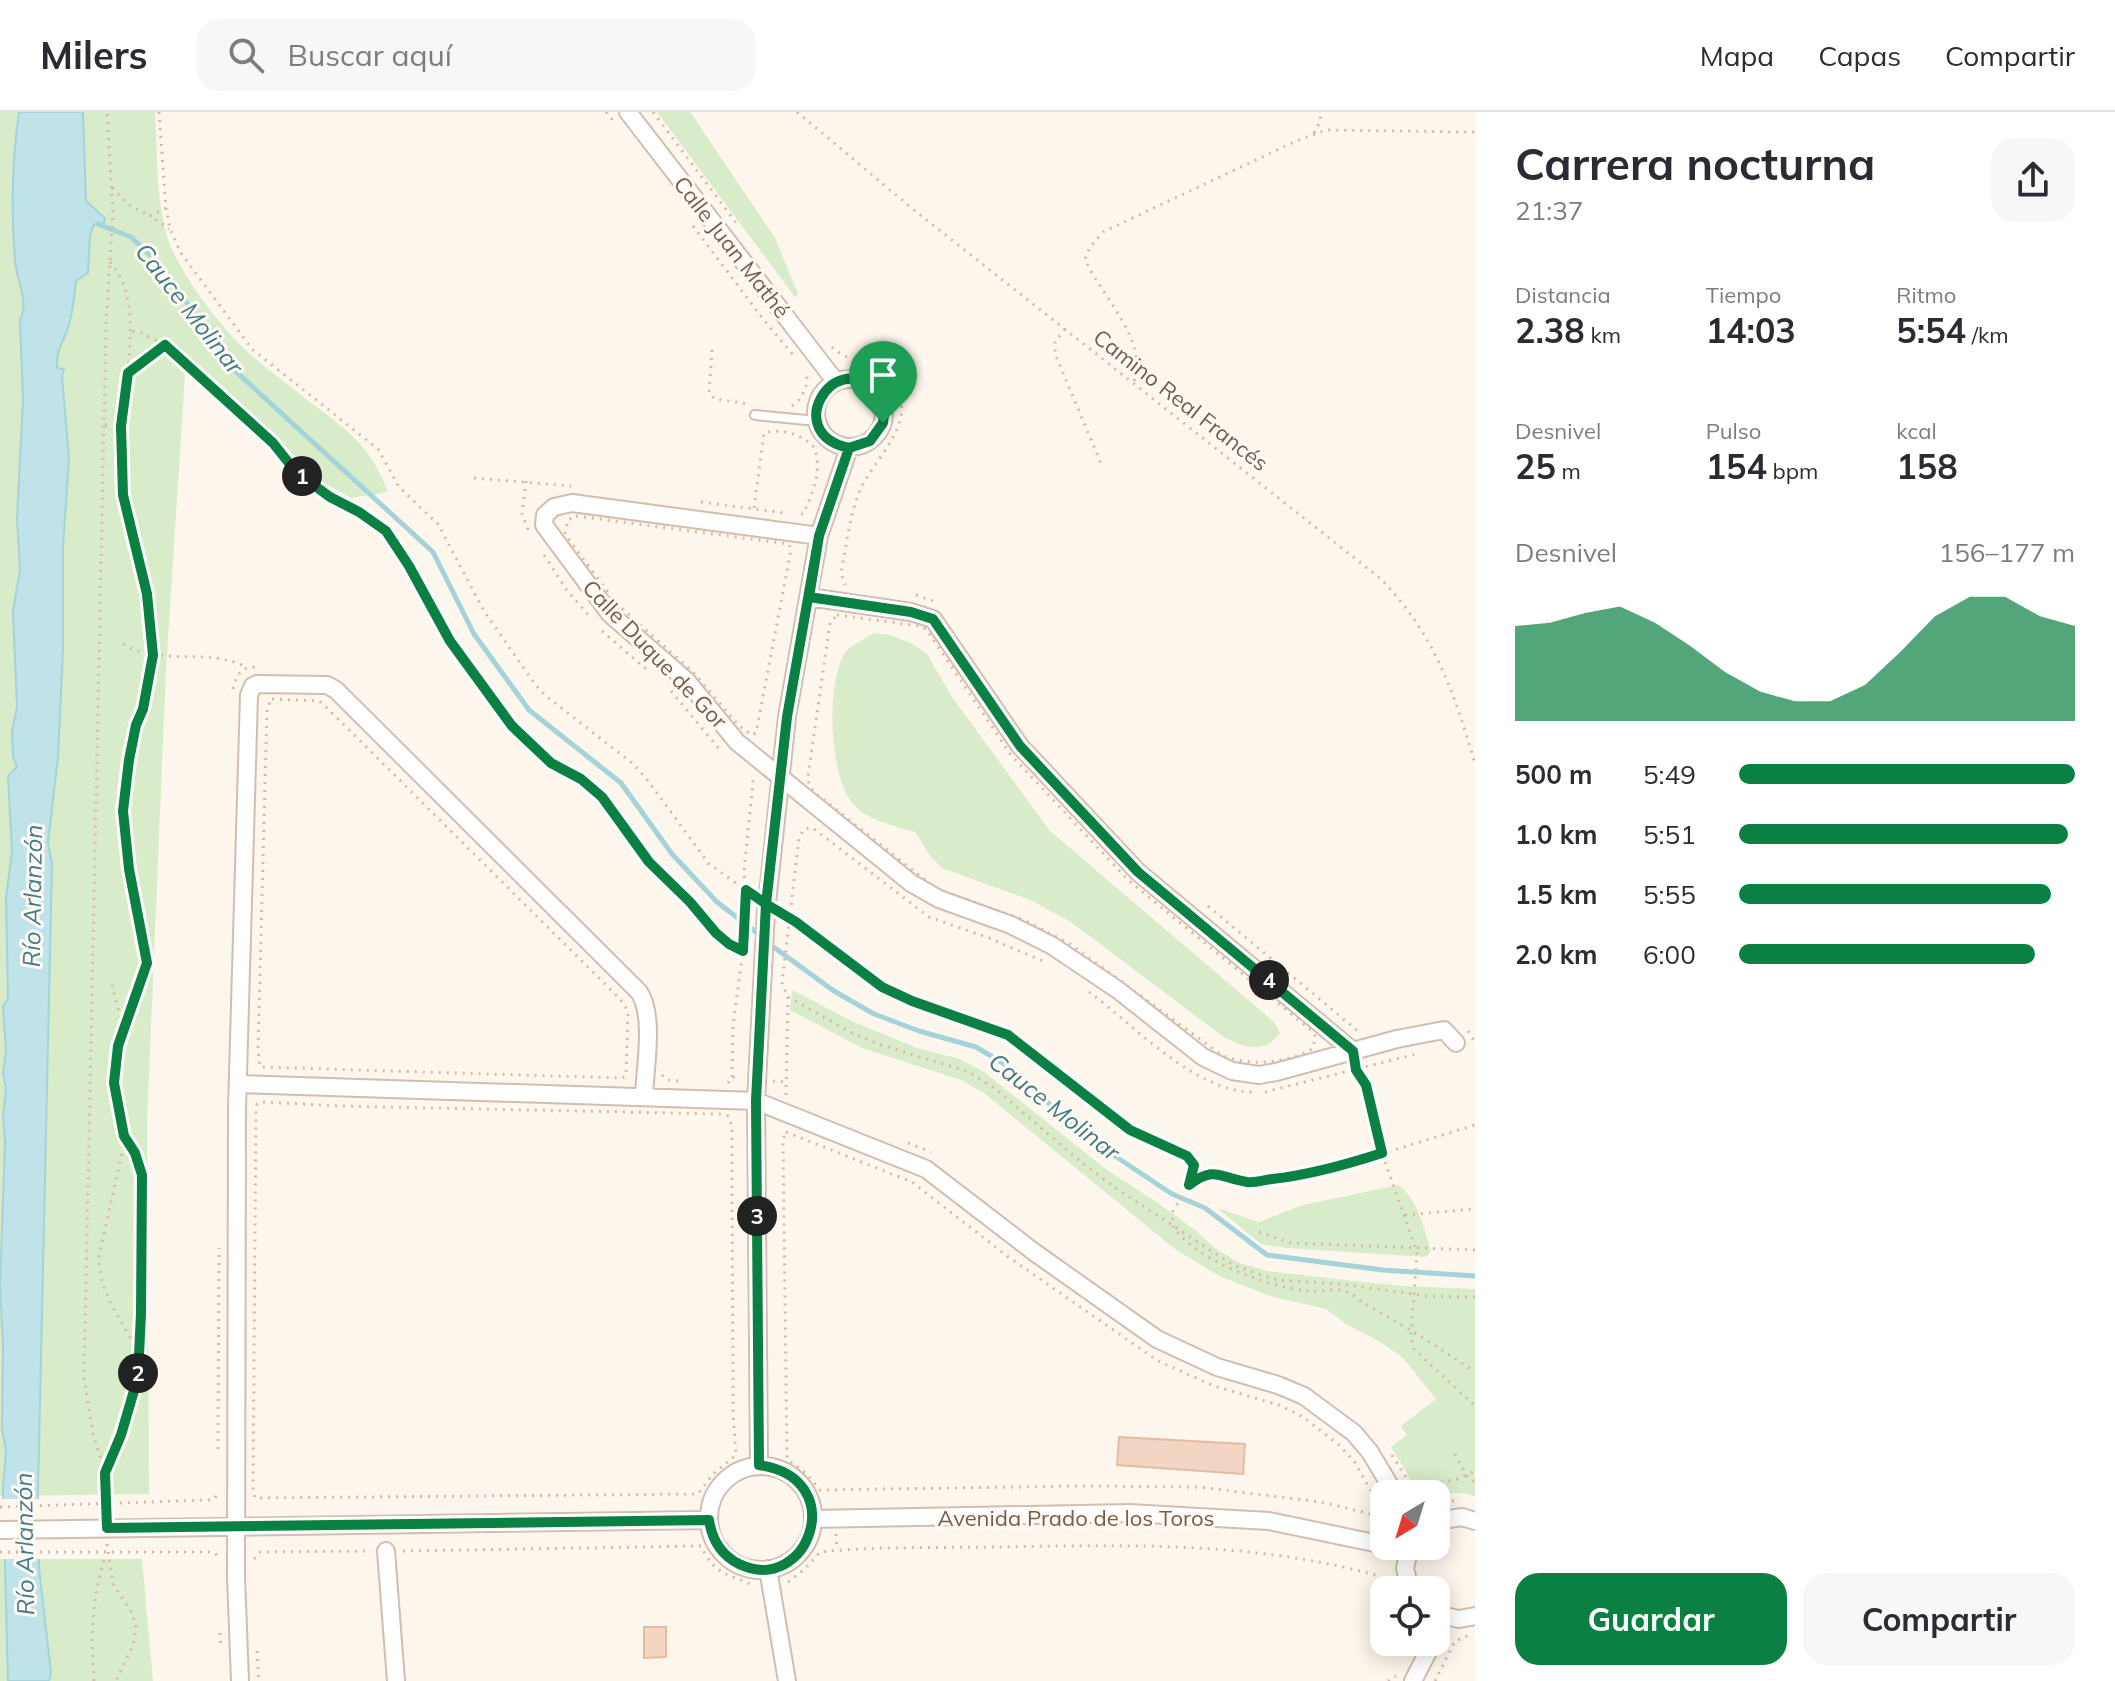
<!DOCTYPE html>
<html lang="es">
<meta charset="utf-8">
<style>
body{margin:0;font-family:Mulish,sans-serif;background:#f7f7f7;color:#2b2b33;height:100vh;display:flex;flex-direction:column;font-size:30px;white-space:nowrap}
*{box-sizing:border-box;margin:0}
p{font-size:26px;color:#7c7c81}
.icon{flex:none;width:44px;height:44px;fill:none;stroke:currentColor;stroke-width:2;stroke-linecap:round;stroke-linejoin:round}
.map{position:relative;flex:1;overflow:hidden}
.side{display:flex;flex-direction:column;background:#fff;width:640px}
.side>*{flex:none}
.needle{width:52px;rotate:218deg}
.controls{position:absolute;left:1370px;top:1368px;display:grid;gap:16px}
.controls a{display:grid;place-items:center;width:80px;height:80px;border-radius:16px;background:#fff;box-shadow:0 4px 20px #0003;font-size:40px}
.pin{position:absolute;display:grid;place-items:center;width:68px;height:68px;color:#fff;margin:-82px -34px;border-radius:50% 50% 50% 0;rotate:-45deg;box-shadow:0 0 8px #0007}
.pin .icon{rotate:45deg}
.km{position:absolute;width:40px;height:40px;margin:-20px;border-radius:50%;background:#222;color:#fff;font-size:22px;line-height:40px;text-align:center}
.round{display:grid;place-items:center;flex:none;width:84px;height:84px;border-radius:24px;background:#f7f7f7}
.overview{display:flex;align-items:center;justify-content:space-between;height:136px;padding:0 40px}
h1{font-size:44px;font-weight:700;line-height:60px}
.stats{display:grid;grid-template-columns:repeat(3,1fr);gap:12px;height:136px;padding:8px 40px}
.stats div{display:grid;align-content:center}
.stats b{font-size:34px;font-weight:700}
.stats small{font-size:22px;font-weight:400}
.stats p{font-size:22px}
.chart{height:224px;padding:16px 40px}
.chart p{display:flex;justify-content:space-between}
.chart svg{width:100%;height:144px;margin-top:8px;fill:#0b8043;opacity:.7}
.action{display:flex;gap:16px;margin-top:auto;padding:16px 40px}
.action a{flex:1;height:92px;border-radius:24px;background:#0b8043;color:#fff;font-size:32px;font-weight:700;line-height:92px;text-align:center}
.action a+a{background:#f7f7f7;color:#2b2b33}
ul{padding:0 40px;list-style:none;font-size:26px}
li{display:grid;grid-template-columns:128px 96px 1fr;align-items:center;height:60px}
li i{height:20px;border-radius:10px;background:#0b8043}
header{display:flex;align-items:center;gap:48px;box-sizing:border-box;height:112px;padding:0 40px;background:#fff;border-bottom:2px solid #e1e1e2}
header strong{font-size:38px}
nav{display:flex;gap:44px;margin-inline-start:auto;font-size:28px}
.search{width:560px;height:72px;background:#f7f7f7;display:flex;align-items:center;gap:20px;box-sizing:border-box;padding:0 28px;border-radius:24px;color:#7c7c81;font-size:30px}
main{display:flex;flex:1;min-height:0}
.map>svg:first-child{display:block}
</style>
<header>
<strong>Milers</strong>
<div class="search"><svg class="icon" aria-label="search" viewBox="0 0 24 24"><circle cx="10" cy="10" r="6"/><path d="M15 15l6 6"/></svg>Buscar aquí</div>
<nav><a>Mapa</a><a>Capas</a><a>Compartir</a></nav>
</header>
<main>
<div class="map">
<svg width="1475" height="1569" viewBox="0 0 1475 1569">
<rect width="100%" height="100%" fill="#fdf6ec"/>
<path fill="#d8ecc9" d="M0,0H19L14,37V137L89,140L90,124L94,112L86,89L83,0H155C157,40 156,83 166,121C177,160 223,219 253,245C268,258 285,270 301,283C343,316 368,328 388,380L351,386L317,367L267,316L186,247L166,557L147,1010L149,1382L0,1384Z
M657,0H690L693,4L775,126L798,182L795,185Z
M874,521L890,523L913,532L927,542L952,585L1050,719L1274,910L1280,921C1264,942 1246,936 1225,926L1071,810L1028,787L942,756L931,745L915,720C896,714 868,709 853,692C829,664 826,574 844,542C850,533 865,527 874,521Z
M792,878L854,910L917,936L960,947L984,960L1107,1058L1158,1091L1195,1118L1215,1136L1239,1151L1268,1159L1335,1167L1404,1174L1475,1177V1384L1463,1381L1416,1382L1407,1361L1391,1335L1407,1323L1401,1314L1436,1287L1403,1246L1382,1231L1346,1212L1326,1197L1270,1184L1219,1164L1175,1137L984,981L961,968L862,936L790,898Z
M1399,1073C1418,1089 1424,1116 1431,1139L1426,1145L1287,1136L1261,1132L1217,1096L1259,1110L1303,1093Z
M0,1447H142L153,1569H0Z"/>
<path fill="#bfe3e8" stroke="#a5d3da" stroke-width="2" d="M19,0H83L86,89L105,106L103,115L94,112L90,124L88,161L76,169C74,187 72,209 64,226C58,240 57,240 57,256L64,257L62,264L69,346L63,435V538L58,645L48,731L52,751L38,1381L39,1456L51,1561L49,1569H8L3,1377L6,1338L2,1317L3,1235L0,1174L5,1030L3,1003L6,978L3,961L6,939L3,894L8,887L6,786L12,740L8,664L17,655L13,644L12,619L17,595L13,499L20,458L17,406L23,288L20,208C30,189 16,168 15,148C11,99 12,49 19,0Z"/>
<path fill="#fdf6ec" d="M0,1387H42L43,1447H0Z"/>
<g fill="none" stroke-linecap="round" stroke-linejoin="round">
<path stroke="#a5d3da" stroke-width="5" d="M98,112L131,125L159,151L232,256L433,440L474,522L529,598L621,671L672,742L717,790L761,824
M768,831L834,879L874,902L919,919L976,935L1013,957L1062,1004L1106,1038L1172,1082L1205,1096L1267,1143L1383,1158L1475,1164"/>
</g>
<path fill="#f3d5c3" stroke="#e6bba3" stroke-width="2" d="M1119,1325L1245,1332L1243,1362L1117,1353Z
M644,1515H666V1545L644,1546Z"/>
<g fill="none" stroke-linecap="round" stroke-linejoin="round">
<defs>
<path id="lane" d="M755,303L817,309"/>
<path id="street" d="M628,0L836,270
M816 301a34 34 0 1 1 68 0a34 34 0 1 1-68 0Z
M819,424L572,391L554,395L545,403L544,413L610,502L687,569L737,630L911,771L939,787L1011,813L1051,833L1118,878L1203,945L1232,959L1259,963L1276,960L1397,927L1444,918L1456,931
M809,485L911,500L933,507L1020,634L1138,760L1353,939
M238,972L756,989L926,1057L1034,1140L1157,1227L1217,1255L1278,1273L1304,1284L1354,1321L1370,1340L1395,1382
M759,1353L756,989L766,800L787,605L819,424L849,336
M709 1406a52 52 0 1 1 104 0a52 52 0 1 1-104 0Z
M813,1407L1129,1401L1269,1409L1384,1433
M1436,1409L1462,1405L1475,1409
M0,1418L709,1408
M1410,1434L1405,1456L1410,1478
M386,1439L396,1569
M768,1457L787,1569
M1436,1502L1459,1507L1475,1504
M240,1569L236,1465L237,996L249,583L253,574L257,572L327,573L336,578L639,880C655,904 645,955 644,984
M1413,1569L1433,1530"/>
</defs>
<use href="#lane" stroke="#d1beb0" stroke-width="12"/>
<use href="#street" stroke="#d1beb0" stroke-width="20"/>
<path stroke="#d9b8a5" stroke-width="3" stroke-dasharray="2 6" stroke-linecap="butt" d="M159,0L166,96L170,117L181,141L252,237L378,337L399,375L438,412L484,499L534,571L546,584L632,651L646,666L709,752L750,781
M606,0L614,10
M653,0L737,112
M797,0L914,98L1381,467C1435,523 1454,580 1475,652
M1314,21L1320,10L1321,0
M112,76L129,93L150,104
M166,96L150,104L169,117
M693,114L763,207L794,244
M110,150C146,190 124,265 121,313C120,338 119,368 125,392C133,433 148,474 152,516C158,579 123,637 123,700C123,734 131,769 138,802C141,817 147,834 147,849C146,878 121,916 115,947C110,977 125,1006 123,1037L98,1148L103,1173L111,1192L140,1243
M1065,217L1055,230V242L1103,356
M165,233L273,331L296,360L315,375L359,400L386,419L409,454L450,529L512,614L551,651L581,667L602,685L649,750L690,790L716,821L729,832L743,839
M832,235C850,252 872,248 890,268C925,308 871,347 858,383C849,408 846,435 841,461L845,473
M712,238L709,281L715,287L748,292
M128,261L165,233L142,221L130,219
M1134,269C1149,228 1100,183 1085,147L1090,135L1103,120L1294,30L1326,18L1475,20
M792,294C803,286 809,273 806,259
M105,313L121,314
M474,366L571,374
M526,369L522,402L529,420
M701,390L785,401
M754,396L764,321C782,316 801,322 814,335C823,357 813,381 803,402L796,403
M576,404L789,432L791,438L756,621L752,623L739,614L694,561L616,491L565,422L568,408Z
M544,443L566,477L589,504
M916,483L939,491
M837,503L920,514L926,517L1011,643L1128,768L1312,919L1316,925L1312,937C1287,952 1249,954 1223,944L1070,832L1024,808L940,778L929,771L814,680L809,673L808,664L830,511Z
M602,519L647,558
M123,532C160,555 208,535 246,555
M233,577C236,563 241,555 256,555
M671,579L720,638
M272,587L319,589L322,591L620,887L628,899L626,964L622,966L260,955L258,937L267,596Z
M1208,794L1359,920
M783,804L796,810L882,875L912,889L1008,923L1130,1018L1187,1044L1194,1053L1189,1073L1173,1099L1172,1113C1194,1148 1268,1175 1308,1179C1321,1181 1337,1174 1350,1181C1355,1184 1360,1189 1365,1192C1404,1213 1438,1235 1475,1260
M112,873L123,915
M1089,880C1135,914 1195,980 1253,980
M788,885L852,921L878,932L969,960L997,978L1076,1046L1114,1075L1233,1153L1277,1168L1341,1172L1427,1184L1475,1185
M1468,919L1475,930
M1357,959L1366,973L1382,1041L1417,1140L1411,1224L1414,1237L1475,1294
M662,963L668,968L680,969
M732,965L733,914L743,839L746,787L744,759L753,670L751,663
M773,969L785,970
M728,971L732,965L741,966
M1265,980L1420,941
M786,983L788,885L782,871L799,726L804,717L813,716L818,720L929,805L989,826L1043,849
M263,990L339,994L719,1002L728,1004L732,1014L733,1302L736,1343L713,1362L698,1382L255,1386L253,1378L256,996L257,992Z
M786,1020L912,1070L1007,1144L1158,1249L1214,1274L1279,1293L1303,1305L1339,1333L1354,1349L1380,1395L1371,1402L1321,1390L1198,1375L1078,1374L820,1378L807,1362L787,1347L783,1027Z
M908,1031L931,1040
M1189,1073L1207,1061H1217L1247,1070L1326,1059L1475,1013
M1405,1103L1475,1097
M1259,1120L1291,1131L1475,1138
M218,1337L219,1136
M1455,1342L1466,1363L1475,1371
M1392,1343L1407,1367
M105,1361L121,1323L140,1250L143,1075L135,1041L126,1027
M1409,1376L1458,1367L1475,1359
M1436,1391L1460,1388
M0,1395L208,1388L214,1387L219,1380
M106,1401L105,1361L93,1322L84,1266L106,212L113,101L107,0
M836,1422L837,1438
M107,1432L113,1472L132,1501L136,1515L133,1533L116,1569
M403,1439L701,1434C716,1466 730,1461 754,1474
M0,1440H210L215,1441L218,1446
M254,1447L260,1440L371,1439
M788,1470L805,1457L820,1440C879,1434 939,1436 997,1435C1125,1433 1254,1429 1379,1464L1388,1478
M220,1521L221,1537
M257,1539L259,1569
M94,1569C91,1525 91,1485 106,1443
M1388,1569L1396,1564
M1435,1569L1455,1529L1473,1522"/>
<use href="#lane" stroke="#fff" stroke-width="8"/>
<use href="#street" stroke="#fff" stroke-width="16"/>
</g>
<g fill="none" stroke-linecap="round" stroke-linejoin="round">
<defs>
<path id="route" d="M883,311L870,329L849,336L819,424L787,605L766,792L746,778L743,839L729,832L716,821L690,790L649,750L602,685L581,667L551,651L512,614L450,529L409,454L386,419L359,400L330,385L296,360L273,331L165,233L128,261L121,314L123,383L147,482L153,543L143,597L136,613L129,648L123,699L129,757L147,851L118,934L114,971L124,1024L135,1041L142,1063L141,1201L138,1265L121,1323L105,1361L107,1416L709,1408C712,1428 721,1443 739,1452C808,1485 852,1366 759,1353L756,989L766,792L796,810L882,875L912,889L1008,923L1130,1018L1187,1044L1194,1053L1189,1073C1215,1053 1220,1066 1247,1070C1255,1071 1264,1068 1272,1067C1310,1063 1345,1053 1382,1041L1366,973L1356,958L1353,939L1138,760L1020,634L933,507L911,500L809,485L819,424L849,336C781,321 834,238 873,277C883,286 885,298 883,311"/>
</defs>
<use href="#route" stroke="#fff" stroke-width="16"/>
<use href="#route" stroke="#0b8043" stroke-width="10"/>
</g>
<g text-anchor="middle" stroke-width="6" stroke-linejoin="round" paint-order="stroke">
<g font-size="22" fill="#7a5c4d" stroke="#fffaf3">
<text transform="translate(732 135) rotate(52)" y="8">Calle Juan Mathé</text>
<text transform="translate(1181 288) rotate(38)" y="8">Camino Real Francés</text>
<text transform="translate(655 542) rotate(46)" y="8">Calle Duque de Gor</text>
<text x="1076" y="1414">Avenida Prado de los Toros</text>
</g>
<g font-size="24" font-style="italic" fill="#437c86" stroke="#fffaf3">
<text transform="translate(189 197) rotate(52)" y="8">Cauce Molinar</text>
<text transform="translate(33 784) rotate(-89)" y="8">Río Arlanzón</text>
<text transform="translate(1054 995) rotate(38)" y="8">Cauce Molinar</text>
<text transform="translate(25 1432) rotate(-91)" y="8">Río Arlanzón</text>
</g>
</g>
</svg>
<div class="controls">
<a><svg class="needle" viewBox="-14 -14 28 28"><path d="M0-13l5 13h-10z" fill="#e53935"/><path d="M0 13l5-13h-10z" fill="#7c7c81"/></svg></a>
<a><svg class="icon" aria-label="locate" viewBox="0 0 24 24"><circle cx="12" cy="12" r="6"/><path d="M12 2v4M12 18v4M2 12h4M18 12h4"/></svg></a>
</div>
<div class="pin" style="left:883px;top:311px;background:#1e9e55"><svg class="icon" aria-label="arrive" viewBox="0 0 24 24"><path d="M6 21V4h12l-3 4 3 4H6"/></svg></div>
<b class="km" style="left:302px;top:364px">1</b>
<b class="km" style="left:138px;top:1261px">2</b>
<b class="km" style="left:757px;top:1104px">3</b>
<b class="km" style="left:1269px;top:868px">4</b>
</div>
<section class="side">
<div class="overview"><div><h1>Carrera nocturna</h1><p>21:37</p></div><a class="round"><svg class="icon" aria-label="share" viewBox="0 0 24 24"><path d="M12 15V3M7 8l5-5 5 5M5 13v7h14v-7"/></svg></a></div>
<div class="stats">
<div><p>Distancia</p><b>2.38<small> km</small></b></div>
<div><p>Tiempo</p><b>14:03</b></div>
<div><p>Ritmo</p><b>5:54<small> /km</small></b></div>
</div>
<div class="stats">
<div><p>Desnivel</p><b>25<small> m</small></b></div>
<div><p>Pulso</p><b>154<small> bpm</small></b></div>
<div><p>kcal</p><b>158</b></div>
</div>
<div class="chart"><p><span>Desnivel</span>156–177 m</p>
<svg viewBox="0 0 160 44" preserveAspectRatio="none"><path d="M0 44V15L10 14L20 11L30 9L40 14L50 21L60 29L70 35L80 38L90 38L100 33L110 23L120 12L130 6L140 6L150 12L160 15V44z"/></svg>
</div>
<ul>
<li><b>500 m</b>5:49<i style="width:100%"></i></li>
<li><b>1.0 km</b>5:51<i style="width:98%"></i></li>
<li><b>1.5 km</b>5:55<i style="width:93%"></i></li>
<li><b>2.0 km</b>6:00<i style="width:88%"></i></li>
</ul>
<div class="action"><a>Guardar</a><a>Compartir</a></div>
</section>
</main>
